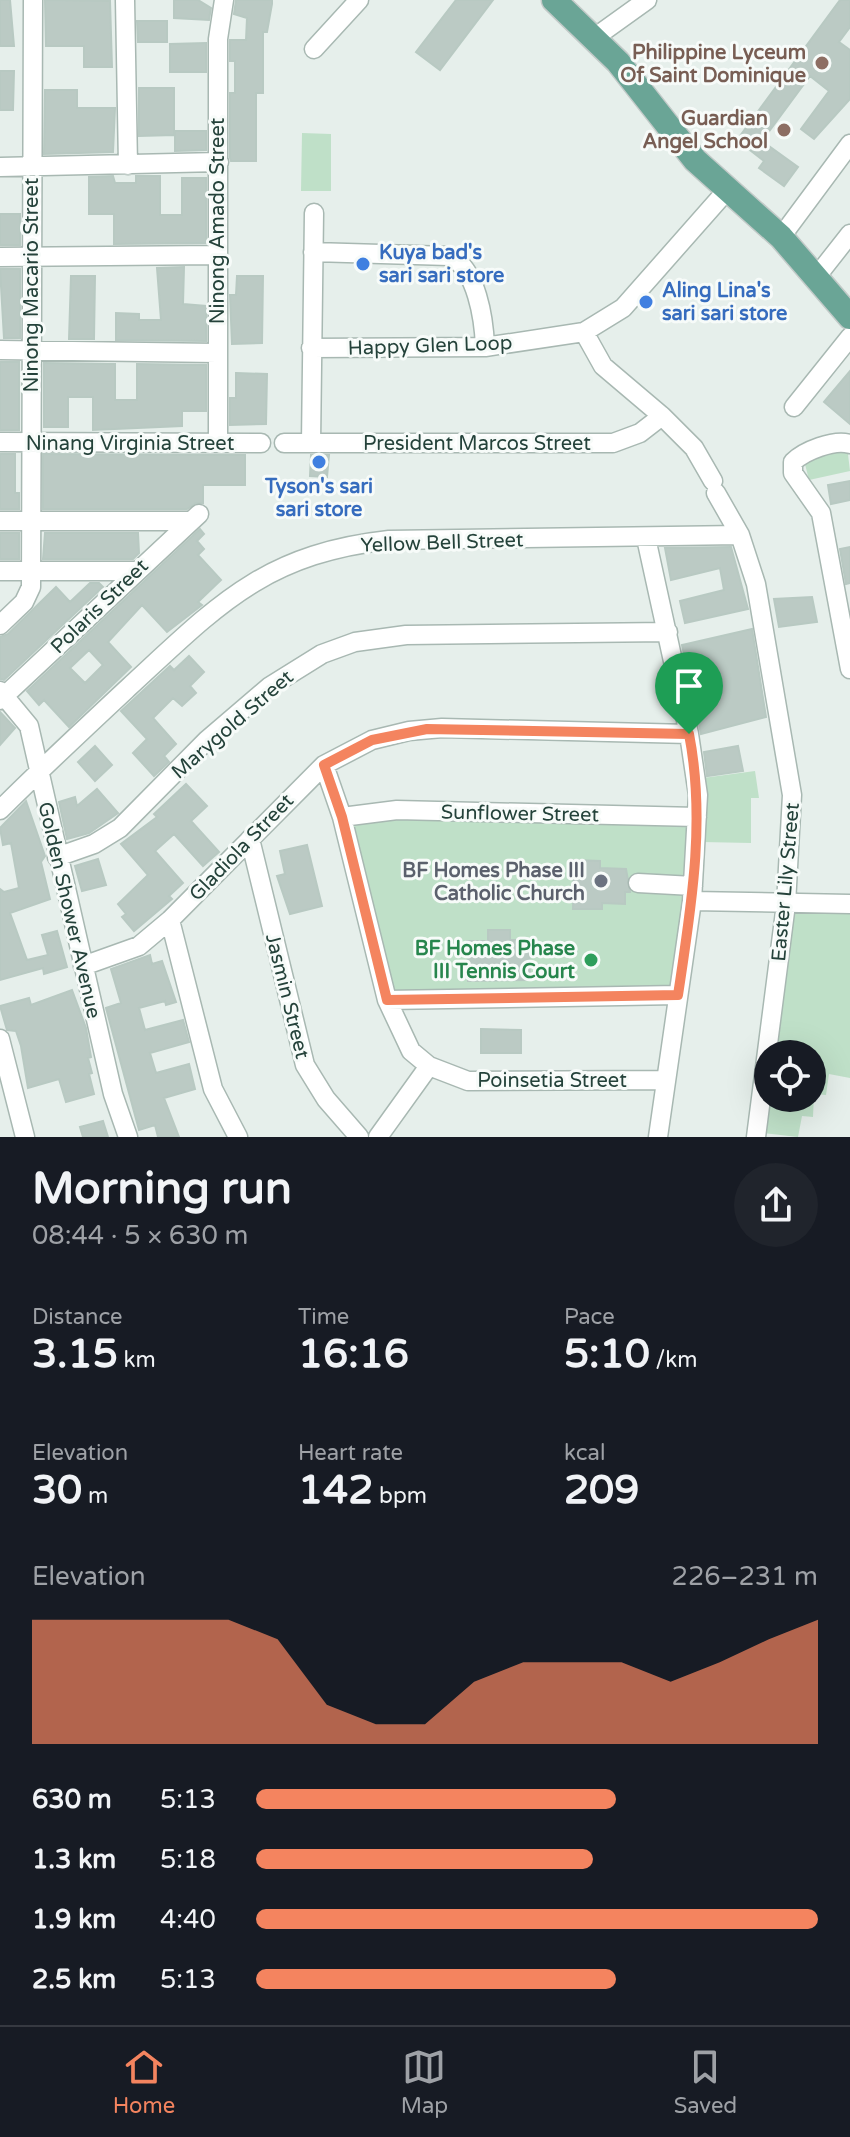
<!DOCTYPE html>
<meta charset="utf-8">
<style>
body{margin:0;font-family:"Varela Round",sans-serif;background:#20242c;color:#f1f3f6;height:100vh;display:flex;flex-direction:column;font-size:30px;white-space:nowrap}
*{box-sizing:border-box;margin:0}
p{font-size:26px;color:#9ea1a6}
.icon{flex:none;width:44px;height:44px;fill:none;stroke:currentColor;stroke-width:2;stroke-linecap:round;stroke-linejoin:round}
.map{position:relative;height:1137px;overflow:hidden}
.panel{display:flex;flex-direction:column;background:#171b24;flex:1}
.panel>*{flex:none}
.buttons{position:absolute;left:754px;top:1040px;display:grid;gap:16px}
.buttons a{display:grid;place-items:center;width:72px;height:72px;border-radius:50%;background:#171b24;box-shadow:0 8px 32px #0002;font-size:40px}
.pin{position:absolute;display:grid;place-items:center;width:68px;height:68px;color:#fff;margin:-82px -34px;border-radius:50% 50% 50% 0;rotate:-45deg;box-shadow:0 0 8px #0007}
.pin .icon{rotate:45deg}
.round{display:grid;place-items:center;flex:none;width:84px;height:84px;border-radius:42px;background:#20242c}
.overview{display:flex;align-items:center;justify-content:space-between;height:136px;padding:0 32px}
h1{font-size:44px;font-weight:700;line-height:60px}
.stats{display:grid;grid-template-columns:repeat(3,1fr);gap:12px;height:136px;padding:8px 32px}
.stats div{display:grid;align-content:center}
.stats b{font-size:40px;font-weight:700}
.stats small{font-size:22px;font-weight:400}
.stats p{font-size:22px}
.chart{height:224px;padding:16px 32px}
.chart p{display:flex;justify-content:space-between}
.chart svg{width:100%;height:144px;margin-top:8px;fill:#f4845f;opacity:.7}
ul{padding:0 32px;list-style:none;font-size:26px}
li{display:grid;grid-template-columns:128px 96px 1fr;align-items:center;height:60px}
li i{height:20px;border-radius:10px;background:#f4845f}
.tab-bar{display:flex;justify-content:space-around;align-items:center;height:112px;border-top:2px solid #363941;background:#171b24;font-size:22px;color:#9ea1a6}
.tab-bar a{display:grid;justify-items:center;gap:4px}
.tab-bar .selected{color:#f4845f}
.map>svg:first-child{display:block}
</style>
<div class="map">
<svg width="850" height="1137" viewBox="0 0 850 1137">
<rect width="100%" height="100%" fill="#e6efeb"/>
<path fill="#bfe0c8" d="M302,133L331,134V191H301Z
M847,446L850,471L809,480L803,456Z
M755,771L759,798H751V843L702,842L703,778Z
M377,814L694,820L676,991L390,996L347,820Z
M792,909H850V1078L829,1074L826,1095L814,1094L813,1117L802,1116L798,1137L763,1133L768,1098H812V1054H773Z"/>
<path fill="#bbcac4" stroke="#b8c9c2" stroke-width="2" fill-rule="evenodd" d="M0,0H10L14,46H0Z
M45,0L110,1L112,67H84V46H46Z
M174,0H198L211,8L209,20L174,18Z
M236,0H272V4L267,32H263V93H256V161H231L230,158V93H235V61H230V40H246L247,18L234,14Z
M456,0H493L440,70L416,52Z
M840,0H850V27L839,42L850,50V99L814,139L801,129L829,91L810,76L762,141L798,167L784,186L759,168L764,161L737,140Z
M137,21H167V42H138Z
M206,43V72H170V44Z
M0,71H14L13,110H0Z
M139,88H174V135L139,136Z
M45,90H77V108H115L113,152L44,154Z
M175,131H206V150L175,151Z
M113,176L115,183H136V176H160V215H182V178H206V243L114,244V214H89V177Z
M0,214H20V245H0Z
M184,267L183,304L206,306V341L116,340V313L139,314V320H161L157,268Z
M0,269H20V338H4Z
M71,276H95L94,339H69Z
M237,276H263L262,343L232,344L230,295H236Z
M0,362H19V430H0Z
M44,363L115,364V400H137V364L206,365V411H182V426L93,430V397H68V427H44Z
M850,371V424L824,402Z
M236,373L267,374L266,424L230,425V398H236Z
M0,454H15V493H19V509H0Z
M43,454L245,455V485H203V503H196L187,509H43Z
M311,455H329L327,477L310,476Z
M850,481V500L831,504L828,485Z
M200,529L204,534L197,541L204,549L198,555L221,580L198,602L202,605L167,632L142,605L108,642L131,667L69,727L44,700L39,705L27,691ZM89,650L103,665L85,683L70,668Z
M0,533H19V559H0Z
M45,533H138L139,553L133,559H43Z
M731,547L748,609L685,623L680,601L724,590L720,568L671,580L665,548Z
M850,547V583L846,584L840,549Z
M90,583H99L103,587L4,680L0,679V637L8,634L56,587L70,602Z
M812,597L817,622L779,627L774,599Z
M752,629L766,717L701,734L682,645Z
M189,656L204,672L190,686L196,693L182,706L173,698L153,718L176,744L164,756L169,762L154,776L133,753L147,739L121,711L170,666L174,670Z
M0,712L15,728L0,745Z
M95,746L112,765L95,781L78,762Z
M738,746L743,771L707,776L704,752Z
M186,784L207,806L191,821L219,852L203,866L174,834L155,851L183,883L169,896L172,899L134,931L122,917L126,914L118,904L148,875L121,844L157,817L154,814Z
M97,789L118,813L89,833L67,839L59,802L75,797L77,806Z
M26,801L45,856L41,862L50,899L10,913L27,960L48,955L42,935L57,931L67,967L44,974L43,968L0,980V889L4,892L19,888L11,843L3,845L0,828Z
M307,845L322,906L290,914L277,876L285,874L280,851Z
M98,859L106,885L82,891L75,866Z
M574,860L600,861V868L626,869L630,892H625V904L602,903V909H573Z
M488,930H510V940H529L530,980L468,981L467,941H488Z
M150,955L152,964L162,961L176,1002L166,1005L165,1001L139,1008L145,1030L183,1020L189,1042L150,1053L156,1073L189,1064L195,1089L164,1098L179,1137H158L155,1125L139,1130L106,1008L121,1003L111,969Z
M72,990L86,1028L91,1057L88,1058L92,1073L89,1074L94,1094L66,1102L59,1079L28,1088L21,1046L16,1031L7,1030L0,1006L29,998L31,1005Z
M481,1029L521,1030V1053H481Z
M103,1121L108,1137H83L80,1127Z"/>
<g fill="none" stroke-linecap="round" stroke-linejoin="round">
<defs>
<path id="minor" d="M125,0L128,165
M594,38L647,0
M314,49L359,0
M0,167L219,162
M781,237L850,144
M313,252L449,256C477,268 484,320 485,347
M0,257L216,255
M817,276L850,234
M584,332L603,366L662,416L694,448L713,481
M311,348L485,347L584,332L623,308L728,189
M0,350L217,353
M794,407L850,337
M0,442L261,443
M218,443V39L224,0
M284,443H613L640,433L662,416
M311,443L314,213
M850,444C834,439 804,451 793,462V473L821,513L850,669
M716,493L740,535L756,584L792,795L786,904L756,1137
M0,521H188
M646,538L689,734L698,795L692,901L658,1137
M0,571H135
M0,625L24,602L31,587L33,0
M0,691L29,726L113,1094L128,1137
M0,700L199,514
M324,765L342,817L387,1000L411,1051L429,1066L468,1081L665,1080
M0,810C42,768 85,728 129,687C217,606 263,554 389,540L740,535
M342,817L397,810L697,817
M250,839L305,1065L326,1099L359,1137
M57,857L94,844L120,828L207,740L269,687L322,654L355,642L406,635L668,632
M638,883L693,886
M692,901L850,904
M170,920L213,1089L238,1137
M83,966L139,946L170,920L324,765L372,740L409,731L442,728L689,734
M387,1000L678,995
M0,1039L25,1137
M378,1137L429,1066"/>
<path id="major" d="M554,0L618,62L695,160L781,237L850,317"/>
</defs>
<use href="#minor" stroke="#a8b8b2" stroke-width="21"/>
<use href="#major" stroke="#c2cac8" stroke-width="27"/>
<use href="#minor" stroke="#fff" stroke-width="18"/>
<use href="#major" stroke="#6aa596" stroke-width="24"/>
</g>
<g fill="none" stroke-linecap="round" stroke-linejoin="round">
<defs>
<path id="route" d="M427,729L689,734C706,821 691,908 678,995L387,1000L342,817L324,765L372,740Z"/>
</defs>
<use href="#route" stroke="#fff" stroke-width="16"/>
<use href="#route" stroke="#f4845f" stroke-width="10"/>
</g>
<g fill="#8d6e63" stroke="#f7fbf9" stroke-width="3">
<circle cx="822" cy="63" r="8"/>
<circle cx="784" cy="130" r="8"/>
</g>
<g fill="#3f7fe0" stroke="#f7fbf9" stroke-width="3">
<circle cx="363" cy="264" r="8"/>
<circle cx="646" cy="302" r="8"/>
<circle cx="319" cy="462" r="8"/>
</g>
<circle fill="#6b7280" stroke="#f7fbf9" stroke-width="3" cx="601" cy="881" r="8"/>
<circle fill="#2e9e5b" stroke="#f7fbf9" stroke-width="3" cx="591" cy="960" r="8"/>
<g text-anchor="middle" stroke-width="6" stroke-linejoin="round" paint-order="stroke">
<g font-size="20" font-weight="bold" fill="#785e54" stroke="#f7fbf9" text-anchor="end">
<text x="806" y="59">Philippine Lyceum<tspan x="806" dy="23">Of Saint Dominique</tspan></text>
<text x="768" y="125">Guardian<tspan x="768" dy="23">Angel School</tspan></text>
</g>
<g font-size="20" fill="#24423a" stroke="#f7fbf9">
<text transform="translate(217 221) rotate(-90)" y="7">Ninong Amado Street</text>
<text transform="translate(31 285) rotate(-90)" y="7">Ninong Macario Street</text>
<text transform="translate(430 345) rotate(-2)" y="7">Happy Glen Loop</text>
<text x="130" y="450">Ninang Virginia Street</text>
<text x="477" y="450">President Marcos Street</text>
<text transform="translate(442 542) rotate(-2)" y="7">Yellow Bell Street</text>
<text transform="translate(99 606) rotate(-44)" y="7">Polaris Street</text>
<text transform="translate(232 724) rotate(-41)" y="7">Marygold Street</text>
<text transform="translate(520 813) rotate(1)" y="7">Sunflower Street</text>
<text transform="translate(241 847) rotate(-46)" y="7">Gladiola Street</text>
<text transform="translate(785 882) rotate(-85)" y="7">Easter Lily Street</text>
<text transform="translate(70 910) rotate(77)" y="7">Golden Shower Avenue</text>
<text transform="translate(288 996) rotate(76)" y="7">Jasmin Street</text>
<text x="552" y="1087">Poinsetia Street</text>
</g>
<g font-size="20" font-weight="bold" fill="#366cbe" stroke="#f7fbf9" text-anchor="start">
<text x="379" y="259">Kuya bad's<tspan x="379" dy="23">sari sari store</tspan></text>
<text x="662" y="297">Aling Lina's<tspan x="662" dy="23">sari sari store</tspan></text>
<text x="319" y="493" text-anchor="middle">Tyson's sari<tspan x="319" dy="23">sari store</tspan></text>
</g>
<g font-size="20" font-weight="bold" fill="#5b616d" stroke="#f7fbf9" text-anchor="end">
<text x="585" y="877">BF Homes Phase III<tspan x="585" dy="23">Catholic Church</tspan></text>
</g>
<g font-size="20" font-weight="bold" fill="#27864d" stroke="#f7fbf9" text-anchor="end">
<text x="575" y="955">BF Homes Phase<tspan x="575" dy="23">III Tennis Court</tspan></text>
</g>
</g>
</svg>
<div class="buttons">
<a><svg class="icon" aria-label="locate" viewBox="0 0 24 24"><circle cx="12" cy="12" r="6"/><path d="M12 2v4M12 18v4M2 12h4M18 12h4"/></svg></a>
</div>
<div class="pin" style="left:689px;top:734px;background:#1e9e55"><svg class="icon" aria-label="arrive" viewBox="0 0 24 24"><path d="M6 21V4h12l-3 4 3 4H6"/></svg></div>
</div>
<section class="panel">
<div class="overview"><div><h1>Morning run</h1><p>08:44 · 5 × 630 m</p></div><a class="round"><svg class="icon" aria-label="share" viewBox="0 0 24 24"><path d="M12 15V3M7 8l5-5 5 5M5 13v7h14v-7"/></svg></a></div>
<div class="stats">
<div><p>Distance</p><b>3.15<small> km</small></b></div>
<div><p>Time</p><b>16:16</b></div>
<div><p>Pace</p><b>5:10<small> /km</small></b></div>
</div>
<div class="stats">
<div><p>Elevation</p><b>30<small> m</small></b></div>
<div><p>Heart rate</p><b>142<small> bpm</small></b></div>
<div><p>kcal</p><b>209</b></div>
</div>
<div class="chart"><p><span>Elevation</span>226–231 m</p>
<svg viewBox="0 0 160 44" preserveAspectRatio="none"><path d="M0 44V6L10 6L20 6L30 6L40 6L50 12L60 32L70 38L80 38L90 25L100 19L110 19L120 19L130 25L140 19L150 12L160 6V44z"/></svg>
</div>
<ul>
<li><b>630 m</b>5:13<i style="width:64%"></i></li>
<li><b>1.3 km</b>5:18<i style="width:60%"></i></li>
<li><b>1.9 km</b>4:40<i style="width:100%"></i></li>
<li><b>2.5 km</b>5:13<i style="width:64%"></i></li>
</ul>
</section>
<nav class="tab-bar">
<a class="selected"><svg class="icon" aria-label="home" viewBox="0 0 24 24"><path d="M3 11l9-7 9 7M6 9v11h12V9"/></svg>Home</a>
<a><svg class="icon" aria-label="map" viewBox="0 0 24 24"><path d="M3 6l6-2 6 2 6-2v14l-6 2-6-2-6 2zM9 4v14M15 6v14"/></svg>Map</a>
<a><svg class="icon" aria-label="saved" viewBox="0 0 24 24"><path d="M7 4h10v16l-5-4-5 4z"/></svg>Saved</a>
</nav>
